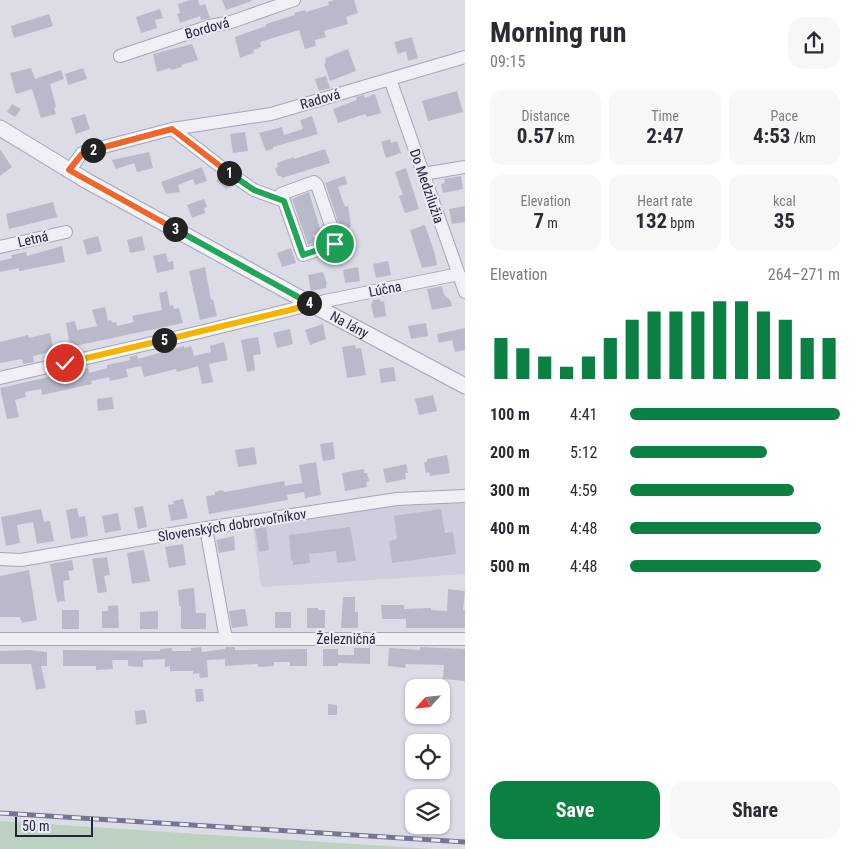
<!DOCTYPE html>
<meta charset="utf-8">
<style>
body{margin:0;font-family:"Roboto Condensed",sans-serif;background:#f7f7f7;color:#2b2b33;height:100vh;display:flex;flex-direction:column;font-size:19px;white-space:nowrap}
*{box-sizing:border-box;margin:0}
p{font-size:16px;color:#7c7c81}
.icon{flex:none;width:28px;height:28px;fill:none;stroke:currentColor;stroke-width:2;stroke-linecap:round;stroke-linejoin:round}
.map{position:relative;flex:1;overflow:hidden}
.drawer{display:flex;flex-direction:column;background:#fff;width:400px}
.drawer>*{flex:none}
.needle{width:32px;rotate:243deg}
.tools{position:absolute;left:405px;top:679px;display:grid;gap:10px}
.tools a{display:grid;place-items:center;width:45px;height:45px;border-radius:10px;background:#fff;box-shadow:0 1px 4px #0004;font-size:25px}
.scale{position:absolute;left:15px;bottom:12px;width:78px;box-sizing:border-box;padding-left:5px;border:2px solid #25253e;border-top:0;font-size:14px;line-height:18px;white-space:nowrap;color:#25253e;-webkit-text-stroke:4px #ebebf5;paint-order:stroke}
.pin{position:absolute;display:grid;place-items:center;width:42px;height:42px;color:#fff;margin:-21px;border:2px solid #fff;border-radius:50%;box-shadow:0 1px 5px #0007}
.km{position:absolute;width:25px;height:25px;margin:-12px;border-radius:50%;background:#222;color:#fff;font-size:14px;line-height:25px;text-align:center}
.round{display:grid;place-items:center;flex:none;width:52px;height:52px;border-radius:15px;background:#f7f7f7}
.summary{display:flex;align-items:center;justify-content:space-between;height:85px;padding:0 25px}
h1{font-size:28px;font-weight:700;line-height:38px}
.metrics{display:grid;grid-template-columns:repeat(3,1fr);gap:8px;height:85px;padding:5px 25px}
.metrics div{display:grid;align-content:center;border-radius:12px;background:#f7f7f7;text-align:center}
.metrics b{font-size:21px;font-weight:700}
.metrics small{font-size:14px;font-weight:400}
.metrics p{font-size:14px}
.chart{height:140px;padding:10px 25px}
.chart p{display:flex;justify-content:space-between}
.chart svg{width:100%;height:90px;margin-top:5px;stroke:#0b8043;stroke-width:6}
.action{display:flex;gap:10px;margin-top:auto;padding:10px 25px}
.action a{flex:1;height:58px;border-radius:15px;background:#0b8043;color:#fff;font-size:20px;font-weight:700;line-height:58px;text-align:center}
.action a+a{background:#f7f7f7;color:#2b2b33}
ul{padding:0 25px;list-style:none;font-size:16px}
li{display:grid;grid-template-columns:80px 60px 1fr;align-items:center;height:38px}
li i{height:12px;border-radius:6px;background:#0b8043}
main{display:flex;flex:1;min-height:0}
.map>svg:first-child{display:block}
</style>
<main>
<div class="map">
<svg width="465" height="849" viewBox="0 0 465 849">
<rect width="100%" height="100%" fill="#dcdce7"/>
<path fill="#cecedc" d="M465,502V574L261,587L253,526L388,507Z"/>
<path fill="#bcd1bf" d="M0,821L431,849H0Z"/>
<path fill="#b9b9ca" d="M190,0H198L200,6L205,4L210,18L201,20L200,16L180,23L177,14L180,13L178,4Z
M222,0H251L252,1L226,10Z
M334,0H354L358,13L346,17L348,24L324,31L326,37L315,40L316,46L305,49L299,30L260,42L261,47L253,50L254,53L240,58L235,37L266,26V24L295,15L294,13L305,10L306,12L329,5L328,2Z
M160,9L163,18L155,20L157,28L141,33L136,17Z
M49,14L53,26L14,38L11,26Z
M412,37L418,58L408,61L406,51L398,54L394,42Z
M192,44L198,60L181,65L182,67L171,70L170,68L157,72L153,54Z
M348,49L356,71L330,81L324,64L326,63L325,58Z
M31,68L35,79L61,70L64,79L50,84L56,107L54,108L56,114L41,118L32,89L16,94L10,73Z
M83,68L87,79L68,85L65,74Z
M326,76L330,88L319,91L315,79Z
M457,91L463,112L428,121L422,101Z
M375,94L381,113L367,117L365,114L338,123L333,109L357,100L356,97L364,95L365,98Z
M12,104L21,109L15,117L7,112Z
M85,114L90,129L76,134L71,118Z
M312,116L318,134L273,147V149L266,151L259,133L282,127L284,135L303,129L300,120Z
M245,132L248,151L233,153L230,134Z
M390,139L391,143L397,141L401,153L386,158L381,142Z
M0,149L12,167L0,176Z
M325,149L330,163L282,178L281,176H278L275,168L278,167L277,163L294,157V159Z
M149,152L153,168L137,172L134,163L116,169L112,160Z
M202,167L207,181L195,185L193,179L178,185L180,192L166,194L161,182Z
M406,168L419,209L405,213L399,196L403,195L395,172Z
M345,176L347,184L338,187L345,207L348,206L351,227L341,230L325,183Z
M461,176L463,189L443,193L441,184L445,183L444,179Z
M220,177L234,186L226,189L216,181Z
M309,192L321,232L313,235L315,242L308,245L292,199Z
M204,199L207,207L204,208L205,213L192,218L187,205Z
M53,202L57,217L9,229L6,214Z
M465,206V222L452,224L449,209Z
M425,225L434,251L437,265L422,268L410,230Z
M98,236L102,251L87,255L83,240Z
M142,236L145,250L130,253L127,240Z
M62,246L65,262L19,271V268L0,272V261L12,258L11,255L26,252L27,256Z
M291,248L296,263L282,267L277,253Z
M166,253L168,262L173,261L174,269L157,273L153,256Z
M388,261L391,275L376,278L373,264Z
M205,267L211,300L213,299L217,316L200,320L189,271Z
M358,267L360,281L345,283L343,270Z
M323,272L327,284H326V288L311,291L308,275Z
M442,286L444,295L450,300L452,306L432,310L427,289Z
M167,291L170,306L173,305L174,309L179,308L183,323L70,347L66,323L75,321L77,330L97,326L92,310L105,307L108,321L111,320L112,323L116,322L117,326L134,322L132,316L162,310L159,293Z
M380,299L381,302L384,301L386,316L374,318L371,304L373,303L372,300Z
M426,323L428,336L411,339L408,326Z
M323,324L326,339L310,345L305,330Z
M465,328V350L455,352L452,340L439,343L437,334Z
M290,329L293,344L277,348L273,333Z
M50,333L54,351L33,356L34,362L23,364L22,359L0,363V342L28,335L29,338Z
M258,337L261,354L253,355L255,370L247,372L241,340Z
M224,342L228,360L209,364L213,382L202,384L198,366L177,372L176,369L144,377L141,366L126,369L128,377L110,381L109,377L91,381L92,384L42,395L41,389L25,392L26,397L15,400L19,417L7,419L0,388L88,368L89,373L107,368V365L130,360L129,357L137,355L138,359L184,346V348L191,346L194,356L211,352L210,346Z
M355,345L356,349L361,348L366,375L347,378L342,347Z
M394,367L396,381L381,383L379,369Z
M433,395L437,411L419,415L415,399Z
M112,397L114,409L98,411L97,399Z
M333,442L335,459L323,461L320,444Z
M254,447L257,464L238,467L235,450Z
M447,455L450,473L430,476L429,472L426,473L424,462H427V459Z
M316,462L321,495L305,498L304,492L287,495L288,500L209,514L206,496L215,495V492L221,490L225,492L284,481L285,486L302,483L299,465Z
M406,464L408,473H405L406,479L386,483L383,469Z
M364,469V473H367L369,481L366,482L367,487L345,491L342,473Z
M183,499L188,518L171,521L168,505L174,504L173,501Z
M143,506L147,527L138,529L134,508Z
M77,508L79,517L85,516L88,536L71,539L66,510Z
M41,509L44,522L50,521L54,541L37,544L33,522L17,525L20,543L6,546L1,517Z
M441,509L445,533L453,532L456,554L392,563L389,541L397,539L394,516Z
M118,513L121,530L105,533L102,516Z
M266,527L269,550L259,552L255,529Z
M350,527L356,561L337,563L336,551L309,554L310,563L293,565V560L291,561L289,535Z
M234,536L235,550L219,553L216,540Z
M183,544L186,565L169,568L165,547Z
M144,550L150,581L132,584L127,553Z
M107,557L110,575L104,576L107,592L98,593L92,559Z
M72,560L74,570L68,571L70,580L63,581L65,601L57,602L50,564Z
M29,570L37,620L22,623L20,617H0V576Z
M194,588L196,613H206V629H181V606H179L178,590Z
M448,589L465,591L463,610H465V628H406V619H382L381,605H404V609L431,608V610L447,611Z
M343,597H355V612H358V628H341Z
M118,605L119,628H102V611H108V606Z
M307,608H318V610H325V628H307Z
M245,609L248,626L232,628L229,611Z
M62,610H79V629H62Z
M158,611V629H140V612Z
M275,612H291V628H275Z
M201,647L202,652L225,649V647H235V650L307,649V666H290V662H274V666L258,667V664L225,666V659L207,660L208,677L200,678L199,673L193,674V671H170V666L165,667V659L143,660V667L128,666V660H112L113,669L96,670V666H63V650L160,651V649L172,648V651H191V648Z
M420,647L465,649V681L443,679L444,665L406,664L405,668L388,666L389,648L420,650Z
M354,648H370V664L338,663V666H323V649H338V655H354Z
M28,650L47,652V666H41L46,688L36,690L31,664H0V651Z
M195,689H203L204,701L196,702Z
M328,704L337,705V715H328Z
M145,710L147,723L136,725L135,711Z"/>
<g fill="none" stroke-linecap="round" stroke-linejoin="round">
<defs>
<path id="minor" d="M120,56L210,26L231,22L294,0
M390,79L465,292
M172,129L225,170L254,190L284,201L303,255L335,244L336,240L317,185L314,182L281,194L284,201
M69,171L82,153L107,146L172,129L271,114L465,57
M423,174L465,167
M0,247L66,232
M0,378L200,332L325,301L459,274
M206,528L226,639
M0,559L21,560L206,528L397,499L465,496
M0,639H465"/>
<g id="tertiary">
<path id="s1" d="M0,128L87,181L311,304L465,386"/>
</g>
</defs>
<use href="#minor" stroke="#a5a5b4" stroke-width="14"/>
<use href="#tertiary" stroke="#a5a5b4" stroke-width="17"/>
<use href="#minor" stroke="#efeff5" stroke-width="12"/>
<use href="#tertiary" stroke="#efeff5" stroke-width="15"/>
<defs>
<path id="rail" d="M0,813L465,842"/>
</defs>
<use href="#rail" stroke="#757591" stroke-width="5"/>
<use href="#rail" stroke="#ebebf5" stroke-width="3" stroke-dasharray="9" stroke-linecap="butt"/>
</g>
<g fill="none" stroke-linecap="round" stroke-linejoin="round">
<defs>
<path id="split-1" d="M229,173L254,190L284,201L303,255L335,244"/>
<path id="split-2" d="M93,150L172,129L229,173"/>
<path id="split-3" d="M93,150L82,154L69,170L175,229"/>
<path id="split-4" d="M175,229L309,303"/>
<path id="split-5" d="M164,340L290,310L311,304L309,303"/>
<path id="split-6" d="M65,363L164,340"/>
</defs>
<use href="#split-1" stroke="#fff" stroke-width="10"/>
<use href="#split-2" stroke="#fff" stroke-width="10"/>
<use href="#split-3" stroke="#fff" stroke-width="10"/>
<use href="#split-4" stroke="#fff" stroke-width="10"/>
<use href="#split-5" stroke="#fff" stroke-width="10"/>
<use href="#split-6" stroke="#fff" stroke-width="10"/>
<use href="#split-1" stroke="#22a559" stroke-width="6"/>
<use href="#split-2" stroke="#f0652b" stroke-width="6"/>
<use href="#split-3" stroke="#f0652b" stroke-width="6"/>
<use href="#split-4" stroke="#22a559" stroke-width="6"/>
<use href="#split-5" stroke="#f5b400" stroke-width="6"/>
<use href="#split-6" stroke="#f5b400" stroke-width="6"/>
</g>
<g text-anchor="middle" stroke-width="4" stroke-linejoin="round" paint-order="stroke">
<g font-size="14" fill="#25253e" stroke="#ebebf5">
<text transform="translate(207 28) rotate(-16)" y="5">Bordová</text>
<text transform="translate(320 99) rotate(-16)" y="5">Radová</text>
<text transform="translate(427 186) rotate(71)" y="5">Do Medzilužia</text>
<text transform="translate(33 239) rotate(-13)" y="5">Letná</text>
<text transform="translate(385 289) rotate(-11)" y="5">Lúčna</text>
<text dy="5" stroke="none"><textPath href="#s1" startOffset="401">Na lány</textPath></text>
<text transform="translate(232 525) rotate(-9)" y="5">Slovenských dobrovoľníkov</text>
<text x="346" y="644">Železničná</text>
</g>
</g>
</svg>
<div class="tools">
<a><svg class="needle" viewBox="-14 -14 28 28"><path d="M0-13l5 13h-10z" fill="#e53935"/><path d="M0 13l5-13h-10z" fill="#7c7c81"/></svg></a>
<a><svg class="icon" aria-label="locate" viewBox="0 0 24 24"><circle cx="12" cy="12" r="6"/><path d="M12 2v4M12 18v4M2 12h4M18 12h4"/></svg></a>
<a><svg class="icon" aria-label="layers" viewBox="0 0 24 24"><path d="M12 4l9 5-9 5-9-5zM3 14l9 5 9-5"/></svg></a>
</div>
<div class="scale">50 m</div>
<div class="pin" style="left:335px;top:244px;background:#1e9e55"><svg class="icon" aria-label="arrive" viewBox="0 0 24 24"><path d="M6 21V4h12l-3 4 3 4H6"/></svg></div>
<div class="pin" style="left:65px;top:363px;background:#d93025"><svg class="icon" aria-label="check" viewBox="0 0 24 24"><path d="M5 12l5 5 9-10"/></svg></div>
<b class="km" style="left:229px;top:173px">1</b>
<b class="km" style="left:93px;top:150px">2</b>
<b class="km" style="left:175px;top:229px">3</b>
<b class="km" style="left:309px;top:303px">4</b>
<b class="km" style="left:164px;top:340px">5</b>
</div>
<section class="drawer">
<div class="summary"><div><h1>Morning run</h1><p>09:15</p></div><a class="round"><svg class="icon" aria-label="share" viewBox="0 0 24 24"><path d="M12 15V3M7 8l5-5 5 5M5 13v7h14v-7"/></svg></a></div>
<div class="metrics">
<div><p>Distance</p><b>0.57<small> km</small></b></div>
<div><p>Time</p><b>2:47</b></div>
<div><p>Pace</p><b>4:53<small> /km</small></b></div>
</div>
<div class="metrics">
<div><p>Elevation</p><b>7<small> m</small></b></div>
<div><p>Heart rate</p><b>132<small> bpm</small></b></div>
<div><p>kcal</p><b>35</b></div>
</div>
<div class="chart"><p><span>Elevation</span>264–271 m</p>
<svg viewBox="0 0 160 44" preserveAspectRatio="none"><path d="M5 44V24M15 44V29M25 44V33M35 44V38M45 44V33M55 44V24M65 44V15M75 44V11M85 44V11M95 44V11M105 44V6M115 44V6M125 44V11M135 44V15M145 44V24M155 44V24"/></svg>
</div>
<ul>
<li><b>100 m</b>4:41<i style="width:100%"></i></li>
<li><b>200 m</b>5:12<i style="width:65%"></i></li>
<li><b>300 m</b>4:59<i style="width:78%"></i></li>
<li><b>400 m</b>4:48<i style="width:91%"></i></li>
<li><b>500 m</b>4:48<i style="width:91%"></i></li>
</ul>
<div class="action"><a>Save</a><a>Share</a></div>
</section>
</main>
